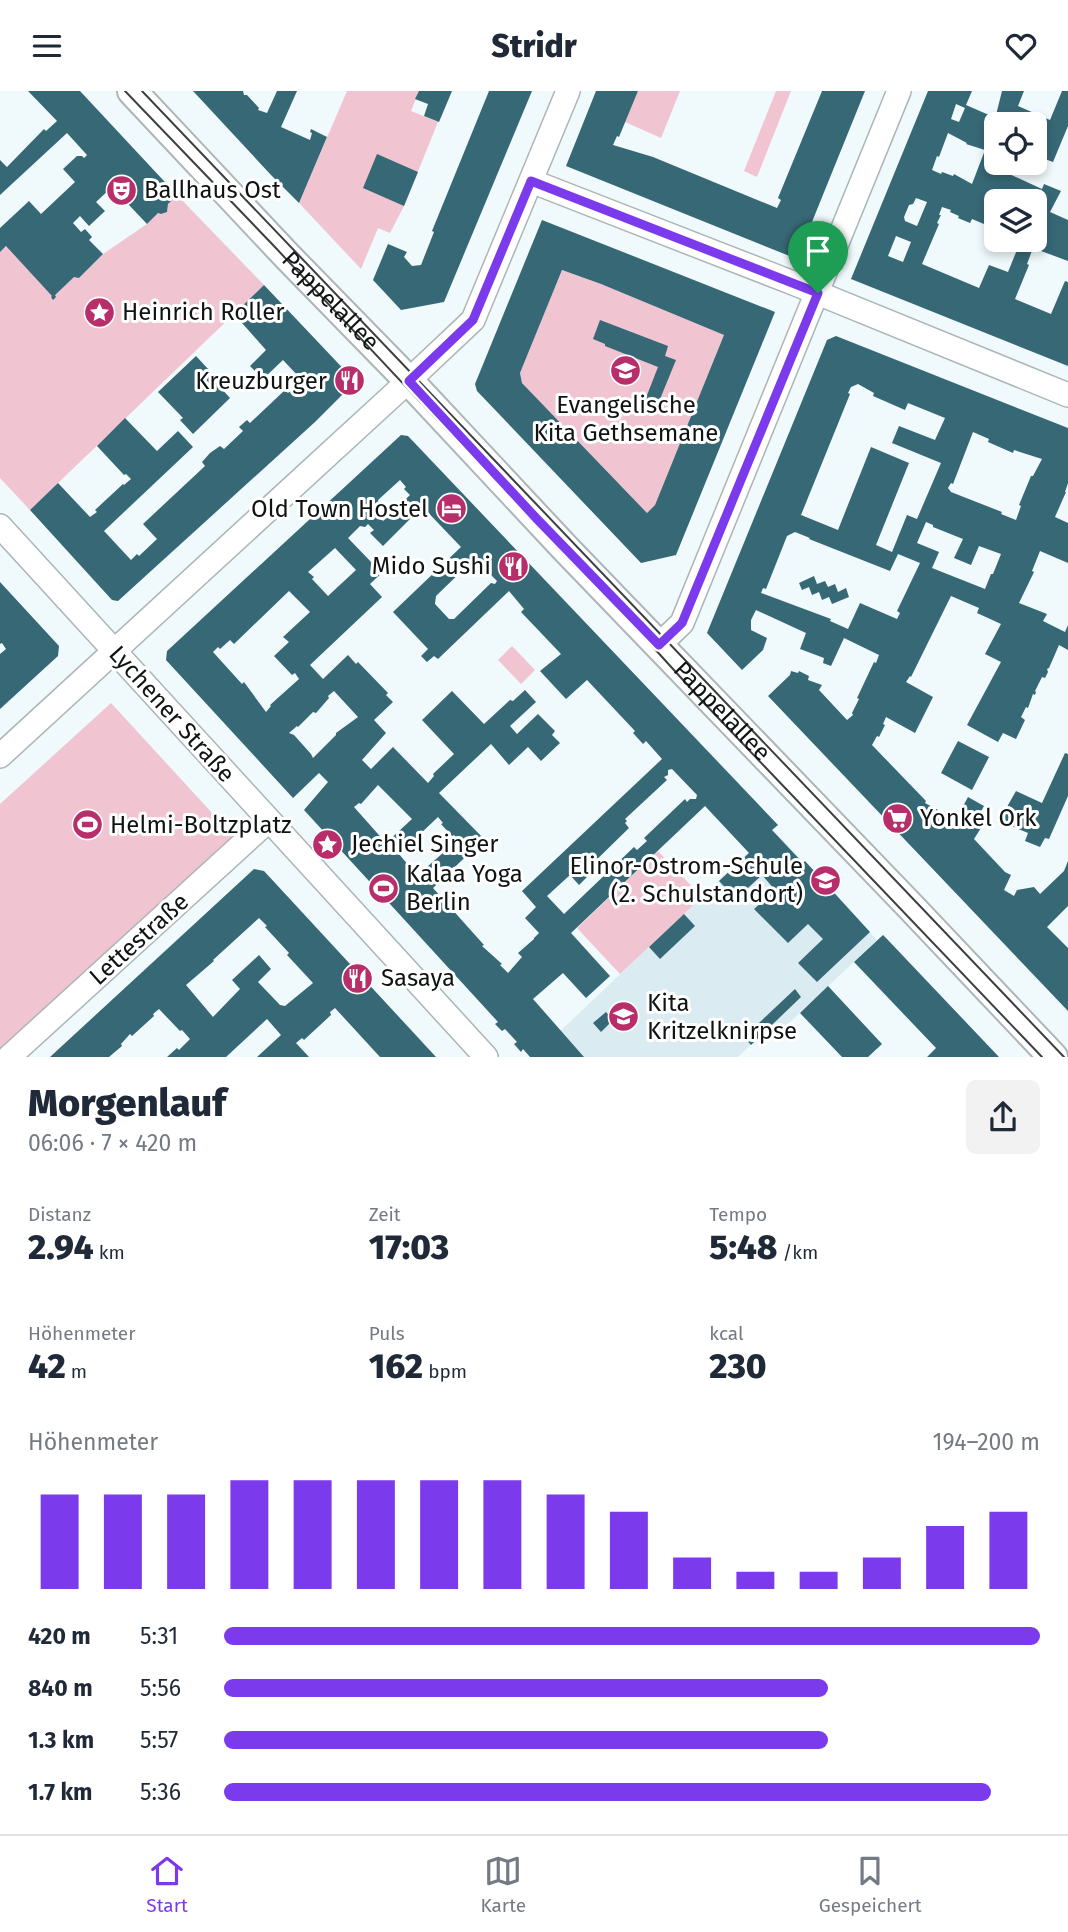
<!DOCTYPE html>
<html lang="de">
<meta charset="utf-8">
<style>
body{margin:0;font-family:"Fira Sans",sans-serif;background:#f2f2f3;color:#1f2937;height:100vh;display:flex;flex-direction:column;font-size:26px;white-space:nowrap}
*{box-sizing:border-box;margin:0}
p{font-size:23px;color:#747a83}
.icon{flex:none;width:38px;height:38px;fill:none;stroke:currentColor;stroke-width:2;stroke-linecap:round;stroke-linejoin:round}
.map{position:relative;height:966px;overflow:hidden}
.details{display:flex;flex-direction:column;background:#fff;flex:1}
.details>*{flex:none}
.controls{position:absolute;left:984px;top:21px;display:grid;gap:14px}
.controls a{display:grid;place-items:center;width:63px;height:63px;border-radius:10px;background:#fff;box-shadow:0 4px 10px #0003;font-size:35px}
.pin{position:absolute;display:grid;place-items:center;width:60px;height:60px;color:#fff;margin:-72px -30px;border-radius:50% 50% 50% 0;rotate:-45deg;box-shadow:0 0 7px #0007}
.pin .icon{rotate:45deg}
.round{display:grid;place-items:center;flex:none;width:74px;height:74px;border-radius:10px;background:#f2f2f3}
.head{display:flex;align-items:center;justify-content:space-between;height:119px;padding:0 28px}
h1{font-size:38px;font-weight:800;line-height:52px}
.stats{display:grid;grid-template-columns:repeat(3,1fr);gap:10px;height:119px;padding:7px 28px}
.stats div{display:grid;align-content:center}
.stats b{font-size:35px;font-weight:800}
.stats small{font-size:19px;font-weight:400}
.stats p{font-size:19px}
.chart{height:196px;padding:14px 28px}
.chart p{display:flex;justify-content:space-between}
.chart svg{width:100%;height:126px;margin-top:7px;stroke:#7c3aed;stroke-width:6}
ul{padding:0 28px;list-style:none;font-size:23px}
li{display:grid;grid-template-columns:112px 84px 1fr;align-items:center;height:52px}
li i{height:18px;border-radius:9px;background:#7c3aed}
header{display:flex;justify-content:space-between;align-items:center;height:91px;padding:0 28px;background:#fff;font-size:32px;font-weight:800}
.dock{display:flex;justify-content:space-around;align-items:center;height:98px;border-top:2px solid #e0e1e3;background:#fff;font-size:19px;color:#747a83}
.dock a{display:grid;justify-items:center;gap:4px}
.dock .on{color:#7c3aed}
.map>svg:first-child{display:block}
</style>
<header><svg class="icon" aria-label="menu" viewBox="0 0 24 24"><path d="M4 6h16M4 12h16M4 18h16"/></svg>Stridr<svg class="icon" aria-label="heart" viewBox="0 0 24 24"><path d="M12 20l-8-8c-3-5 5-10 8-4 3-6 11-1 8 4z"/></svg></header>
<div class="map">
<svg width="1068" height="966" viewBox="0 0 1068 966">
<rect width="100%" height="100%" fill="#f0f9fc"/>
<path fill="#daebf1" d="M772,739L840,807L839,809L877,849L772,948L764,941L738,966H533Z"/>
<path fill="#f0c4d1" d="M347,0H419L411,20L438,31L404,115L390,142L378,137L361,178L299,112Z
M638,0H680L661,47L625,31Z
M776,0H791L757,86L744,80Z
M177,104L264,194L30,419L0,387V161L30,134L79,187L103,163L147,133L158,122L161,123L167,121L168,113Z
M562,179L601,193L724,244L655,414L647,422L522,292L520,282Z
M512,555L535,579L521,593L498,569Z
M111,612L236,748L0,963V713Z
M658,760L702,806L620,883L577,837Z"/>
<path fill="#376876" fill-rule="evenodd" d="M28,0H80L177,104L168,113L167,121L161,123L158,122L147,133L112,96L96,111L105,120L89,135L80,125L73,132L81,141L85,138L92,146L89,149L103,163L79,187L74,186L55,204L56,206L53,209L51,206L52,205L6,155L0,161V137L29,110L41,123L75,91L63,78L77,65H82L84,67L87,64L67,42L0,104V69L7,76L44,38L46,40L57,30Z
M193,0H243L244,4H247L259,17L258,19L267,22L277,0H297L281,36L310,49L312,42L310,41L311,38L327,46L299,112L271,84Z
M419,0H452L439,31L424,25L428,13L415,8Z
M489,0H532L444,211L401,219L373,189L388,153L407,161L404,166L412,175L421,174L434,141L432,140Z
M596,0H638L619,46L617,45L613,54L653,66L777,117L781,109L778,107L822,0H865L797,168L566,75Z
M928,0H972L966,14L989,24V26L995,28L1002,0H1024L1018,15L1050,29L1062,0H1068V35L1053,71L1034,64V33H996V70L994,76L1042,98L1044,93L1061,100L1050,121L1068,129V170L1033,157L1027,173L1029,174L1015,208L1051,223L1065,190L1068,191V275L851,188ZM956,13L965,17L959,31L951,28ZM948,42L967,52L966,53L985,59L972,93L954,83L953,85L942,81L941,83L932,79L937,65L939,66ZM916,107L927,111L917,135L905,130L904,126L909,114L913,113ZM996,110H1034V149H1021L1008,181L989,174L979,197L922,173L939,133L937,132L941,124H939L942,116L951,119L950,121L959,125L958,127L970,132L972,128L996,138ZM896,145L911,151L903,171L888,165Z
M377,63L418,81L404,115L363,97Z
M542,129L775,221L676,464L641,472L477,300L475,293ZM562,179L601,193L724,244L655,414L647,422L522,292L520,282Z
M264,194L353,288V293L315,331L118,510L112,509L30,419L58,392L90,426L97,421L95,419L123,393L124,394L131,388L126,383L124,384L97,355L125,327L157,360L178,340L193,356L104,440L131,469L137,463L139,465L157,448L143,433L205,375L202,371L210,362L220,355L224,358L243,340L239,336L247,329L250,332L285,299L288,302L298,293L300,287L283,269L263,288L250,275L266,259L234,223Z
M600,229L668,255L665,265L676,269L658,313L656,312L652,321L642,317L658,276L605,255V253L593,248Z
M836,245L1068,337V392L1065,401H1066L1055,426L1068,432V472L1040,460L1032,480L1034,481L1019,512L1047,523L1043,530L1065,541L1068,534V559L1059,554L1049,577L1047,578L1048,581L1045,587L1042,586L1035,600L1036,601L1035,604L1033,603L1028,617L1026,616L1021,626L1025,629L1016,648L1003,642L998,651L967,634L1001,571L985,563L1001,533L977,522L979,517L951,505L911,586L910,585L906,591L933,606L915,642L886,626L883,633L885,634L879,646L877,645L872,654L926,710L925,712L942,721L940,725L954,732L968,706L984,715L979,724L986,729L974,748L1005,781L1011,784L1004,799L1014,805L1017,799L1034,796L1040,803L1064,780L1068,770V815L1047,836L1068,857V920L768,605L790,584L791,580L798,582L799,580L809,585L808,589L822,594L819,599L847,629L853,624L852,622L859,608L857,607L874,571L876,572L879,564L844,547L831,575L823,572L824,567L800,558L806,542L756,519L751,529V539L767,547L763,559L742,579L707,542L827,249ZM858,293L874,302L873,305L905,319L908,312L945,327L935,349L899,335L892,352L941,372L917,428L907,424L892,461L876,454L909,372L871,356L838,439L801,424L850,303L848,302L851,296ZM973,341L989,348L988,351L1013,362L1014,359L1042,368L1033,385H1031L1019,414L1021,415L1016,429L1001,423L1002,421L951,401L948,397L951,392L953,393ZM926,431L933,434V436L963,448L954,467L971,474L979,455L1001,463L993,483H991L985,498L932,477L939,461L917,452ZM795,441L810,447L809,448L890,480L898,463L920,472L897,520L900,522L897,528L860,512L848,538L830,530L831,528L761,502L763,497L766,498L787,445Z
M196,265L210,280L208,283L230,307L193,343L180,329L183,327L158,301Z
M401,344L408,345L778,734L772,739L803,772L805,770L870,841L817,891L798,872L823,848L808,833L788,852L754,818L775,799L762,784L736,808L719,790L749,762L705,715L571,842L610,885L586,907L563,882L533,908L584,966H530L523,958L521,961L514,953L517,951L505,938L502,940L495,933L498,931L304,719L328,691L319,682L293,707L166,569L167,560ZM400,389L406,396L404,398L410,404L383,430L375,422L380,417L378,409ZM417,410L461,456L393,521L428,558L421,565L427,571L434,565L438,568L509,500L524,518L521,521L561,563L540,580L566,608L587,589L635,640L633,642L643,653L646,650L662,668L522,800L536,816L525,827L539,842L534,847V848L518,862L522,866L508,882L500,874L502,873L482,855L484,854L475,844L433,797L484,748L439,702L491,653L509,674L528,656L541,670L560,652L552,644L555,640L538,623L517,643L510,635L536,611L525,599L513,610L510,609L484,633L452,600L422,629L454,663L433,683L434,685L428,692L393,656L371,678L362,669L386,642L374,629L393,611L386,604L388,602L358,571L356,573L348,564L323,588L310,574L382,506L370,493L387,477L378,469L373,473L348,447L360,435L365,436L368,433L374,439L370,442L383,455L414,424V414ZM335,457L356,479L328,505L312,488L314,486L308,481ZM472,465L497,490L495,493L491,492L454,528H449L435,513L436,505L471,471L470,467ZM289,500L310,521L283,546L289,551L274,565L292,584L295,582L299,588L270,614L271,615L266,621L244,591L242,593L213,561L218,556L220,558L230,549L234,553ZM334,600L358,626L336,642V644L313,667L311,663L294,644L289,642L297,635L298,636L313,621L316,622L329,607L328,605ZM672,678L697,704L696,708H690L687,711L685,708L644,747L647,750L637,759L634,756L564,823L547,805L570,784L579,794L589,784L585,780L629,737L625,732L627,730L625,728L667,689L664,686L668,684V679ZM378,694L412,728L386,752L354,716L359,712L361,713ZM438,726L443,732L441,733L452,745L454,744L459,750L453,755L452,754L427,776L429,778L419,787L399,763Z
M814,485L817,493L825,490L828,496L835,493L838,501L846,497L849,506L832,513L829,506L822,509L819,501L812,504L809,496L802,499L799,492Z
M0,491L59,555L58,565L0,618V563L6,558L2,552L0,553Z
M958,650L989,666L972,699L941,682Z
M1065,662L1068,663V705L1049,748L1045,747L1040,756L1025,750L1028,742L999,730L1016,700L1042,712Z
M254,778L264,780L436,966H380L335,917L330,921L331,924L304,949L302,947L296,952L309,966H257L281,944L267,928L226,966H167L177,957L179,959L190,948L182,939L180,940L159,918L153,923L154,925L132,945L130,943L121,953L122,955L109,966H50ZM259,827L267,835L265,836L289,862L287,864L313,892L285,915L280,914L258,891L271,878L259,864L232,889L240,898L213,926L186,894L214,870L213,869Z
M684,823L695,835L660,868L649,856Z
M883,844L887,848L999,966H927L936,957L854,871Z
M828,895L882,953L868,966H842L800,922Z
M795,898L801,906L751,954L744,946Z
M606,921L613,929L601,941L593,932Z"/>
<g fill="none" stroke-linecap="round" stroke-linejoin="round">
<defs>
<path id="minor" d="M531,90L793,192L1068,304
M0,435L486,966
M659,554L682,532L899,0
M0,665L404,294L473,229L568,0
M9,966L269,729"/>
<g id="tertiary">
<path id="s1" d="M132,0L287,165L409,290L565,457L910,815L1053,966"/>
</g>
</defs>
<use href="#minor" stroke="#acb5b7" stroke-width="26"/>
<use href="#tertiary" stroke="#acb5b7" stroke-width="32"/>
<use href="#minor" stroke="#fff" stroke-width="23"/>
<use href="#tertiary" stroke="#fff" stroke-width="28"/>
<path stroke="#3c4041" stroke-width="2" d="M125,0L273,154L561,461L633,534L703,611L1042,966
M142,0L1064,966"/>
</g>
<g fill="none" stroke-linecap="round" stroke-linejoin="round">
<defs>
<path id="route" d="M531,90L818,202L682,532L659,554L537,428L409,290L473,229Z"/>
</defs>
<use href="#route" stroke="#fff" stroke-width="14"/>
<use href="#route" stroke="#7c3aed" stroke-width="9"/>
</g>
<defs>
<symbol id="theatre-disc" viewBox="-11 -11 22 22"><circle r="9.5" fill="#b82e6b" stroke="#fff"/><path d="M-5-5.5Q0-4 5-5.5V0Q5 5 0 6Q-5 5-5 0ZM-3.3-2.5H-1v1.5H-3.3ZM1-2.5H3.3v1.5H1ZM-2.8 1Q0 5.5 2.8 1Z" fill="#fff"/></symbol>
<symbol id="sight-disc" viewBox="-11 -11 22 22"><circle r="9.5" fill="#b82e6b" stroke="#fff"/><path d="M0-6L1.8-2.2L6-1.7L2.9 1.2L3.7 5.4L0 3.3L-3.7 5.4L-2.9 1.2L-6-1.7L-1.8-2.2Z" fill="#fff"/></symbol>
<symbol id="school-disc" viewBox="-11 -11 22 22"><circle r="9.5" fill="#b82e6b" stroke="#fff"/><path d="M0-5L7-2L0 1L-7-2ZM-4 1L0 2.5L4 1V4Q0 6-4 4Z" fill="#fff"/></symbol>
<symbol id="restaurant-disc" viewBox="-11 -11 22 22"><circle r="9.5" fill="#b82e6b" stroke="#fff"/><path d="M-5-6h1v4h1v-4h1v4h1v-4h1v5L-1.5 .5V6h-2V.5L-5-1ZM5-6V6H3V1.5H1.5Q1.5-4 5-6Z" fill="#fff"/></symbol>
<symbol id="hotel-disc" viewBox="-11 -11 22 22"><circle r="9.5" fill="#b82e6b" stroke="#fff"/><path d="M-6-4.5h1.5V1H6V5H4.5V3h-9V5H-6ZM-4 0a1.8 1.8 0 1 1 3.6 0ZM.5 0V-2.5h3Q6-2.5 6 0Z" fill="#fff"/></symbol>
<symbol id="supermarket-disc" viewBox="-11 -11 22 22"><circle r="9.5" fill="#b82e6b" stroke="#fff"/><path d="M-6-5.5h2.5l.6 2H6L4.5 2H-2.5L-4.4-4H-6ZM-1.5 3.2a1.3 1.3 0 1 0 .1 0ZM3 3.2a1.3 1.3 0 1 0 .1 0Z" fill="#fff"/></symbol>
<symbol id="stadium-disc" viewBox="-11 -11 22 22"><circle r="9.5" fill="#b82e6b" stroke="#fff"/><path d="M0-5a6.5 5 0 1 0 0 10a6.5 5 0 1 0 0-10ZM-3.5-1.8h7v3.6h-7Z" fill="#fff"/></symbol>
</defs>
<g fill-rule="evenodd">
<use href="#theatre-disc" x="104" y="82" width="35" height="35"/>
<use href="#sight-disc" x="82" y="204" width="35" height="35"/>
<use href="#school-disc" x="608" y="262" width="35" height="35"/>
<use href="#restaurant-disc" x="332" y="272" width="35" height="35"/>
<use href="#hotel-disc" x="434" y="400" width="35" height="35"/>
<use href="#restaurant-disc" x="496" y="458" width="35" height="35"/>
<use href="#supermarket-disc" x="880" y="710" width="35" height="35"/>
<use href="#stadium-disc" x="70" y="716" width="35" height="35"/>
<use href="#sight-disc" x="310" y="736" width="35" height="35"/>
<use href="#school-disc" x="808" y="772" width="35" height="35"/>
<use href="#stadium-disc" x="366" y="780" width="35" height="35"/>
<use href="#restaurant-disc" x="340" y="870" width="35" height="35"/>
<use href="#school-disc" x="606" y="908" width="35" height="35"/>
</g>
<g text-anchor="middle" stroke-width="6" stroke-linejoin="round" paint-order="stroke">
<g font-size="24" fill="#101314" stroke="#fff" text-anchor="start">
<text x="144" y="107">Ballhaus Ost</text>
<text x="122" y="229">Heinrich Roller</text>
<text x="327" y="298" text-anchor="end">Kreuzburger</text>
<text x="626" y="322" text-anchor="middle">Evangelische<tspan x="626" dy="28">Kita Gethsemane</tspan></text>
<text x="428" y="426" text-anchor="end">Old Town Hostel</text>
<text x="491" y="483" text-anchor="end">Mido Sushi</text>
<text x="920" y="735">Yonkel Ork</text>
<text x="110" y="742">Helmi-Boltzplatz</text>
<text x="351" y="761">Jechiel Singer</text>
<text x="803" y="783" text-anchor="end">Elinor-Ostrom-Schule<tspan x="803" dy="28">(2. Schulstandort)</tspan></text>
<text x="406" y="791">Kalaa Yoga<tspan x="406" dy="28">Berlin</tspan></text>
<text x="381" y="895">Sasaya</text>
<text x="647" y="920">Kita<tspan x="647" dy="28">Kritzelknirpse</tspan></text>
</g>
<g font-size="24" fill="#101314" stroke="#fff">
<text dy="8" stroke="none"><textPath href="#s1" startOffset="289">Pappelallee</textPath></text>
<text dy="8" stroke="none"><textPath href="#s1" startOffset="856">Pappelallee</textPath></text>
<text transform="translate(172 623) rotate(48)" y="8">Lychener Straße</text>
<text transform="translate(139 848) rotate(-42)" y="8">Lettestraße</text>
</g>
</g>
</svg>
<div class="controls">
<a><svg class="icon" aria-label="locate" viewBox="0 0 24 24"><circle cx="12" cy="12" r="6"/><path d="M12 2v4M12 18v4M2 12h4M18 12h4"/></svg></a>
<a><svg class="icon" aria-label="layers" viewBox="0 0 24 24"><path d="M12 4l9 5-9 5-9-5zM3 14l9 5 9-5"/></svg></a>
</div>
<div class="pin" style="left:818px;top:202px;background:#1e9e55"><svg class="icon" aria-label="arrive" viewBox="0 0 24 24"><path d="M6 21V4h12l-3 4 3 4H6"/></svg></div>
</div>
<section class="details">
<div class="head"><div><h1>Morgenlauf</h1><p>06:06 · 7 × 420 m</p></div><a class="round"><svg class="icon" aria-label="share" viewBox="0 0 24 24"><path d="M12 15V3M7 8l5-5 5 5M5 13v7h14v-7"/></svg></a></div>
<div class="stats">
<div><p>Distanz</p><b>2.94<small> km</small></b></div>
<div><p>Zeit</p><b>17:03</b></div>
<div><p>Tempo</p><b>5:48<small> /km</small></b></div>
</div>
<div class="stats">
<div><p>Höhenmeter</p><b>42<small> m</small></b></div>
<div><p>Puls</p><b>162<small> bpm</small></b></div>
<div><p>kcal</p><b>230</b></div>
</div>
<div class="chart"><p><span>Höhenmeter</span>194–200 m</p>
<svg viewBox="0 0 160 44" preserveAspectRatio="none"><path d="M5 44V11M15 44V11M25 44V11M35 44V6M45 44V6M55 44V6M65 44V6M75 44V6M85 44V11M95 44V17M105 44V33M115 44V38M125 44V38M135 44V33M145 44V22M155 44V17"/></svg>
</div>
<ul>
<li><b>420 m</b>5:31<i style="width:100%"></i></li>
<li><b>840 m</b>5:56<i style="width:74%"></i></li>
<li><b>1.3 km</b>5:57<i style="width:74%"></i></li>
<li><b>1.7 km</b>5:36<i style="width:94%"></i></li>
</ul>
</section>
<nav class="dock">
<a class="on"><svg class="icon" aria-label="home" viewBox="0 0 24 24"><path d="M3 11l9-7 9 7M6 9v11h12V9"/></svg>Start</a>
<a><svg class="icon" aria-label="map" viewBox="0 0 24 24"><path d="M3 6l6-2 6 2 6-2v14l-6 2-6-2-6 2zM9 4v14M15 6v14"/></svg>Karte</a>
<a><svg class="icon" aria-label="saved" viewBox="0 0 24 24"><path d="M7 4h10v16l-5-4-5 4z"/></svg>Gespeichert</a>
</nav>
